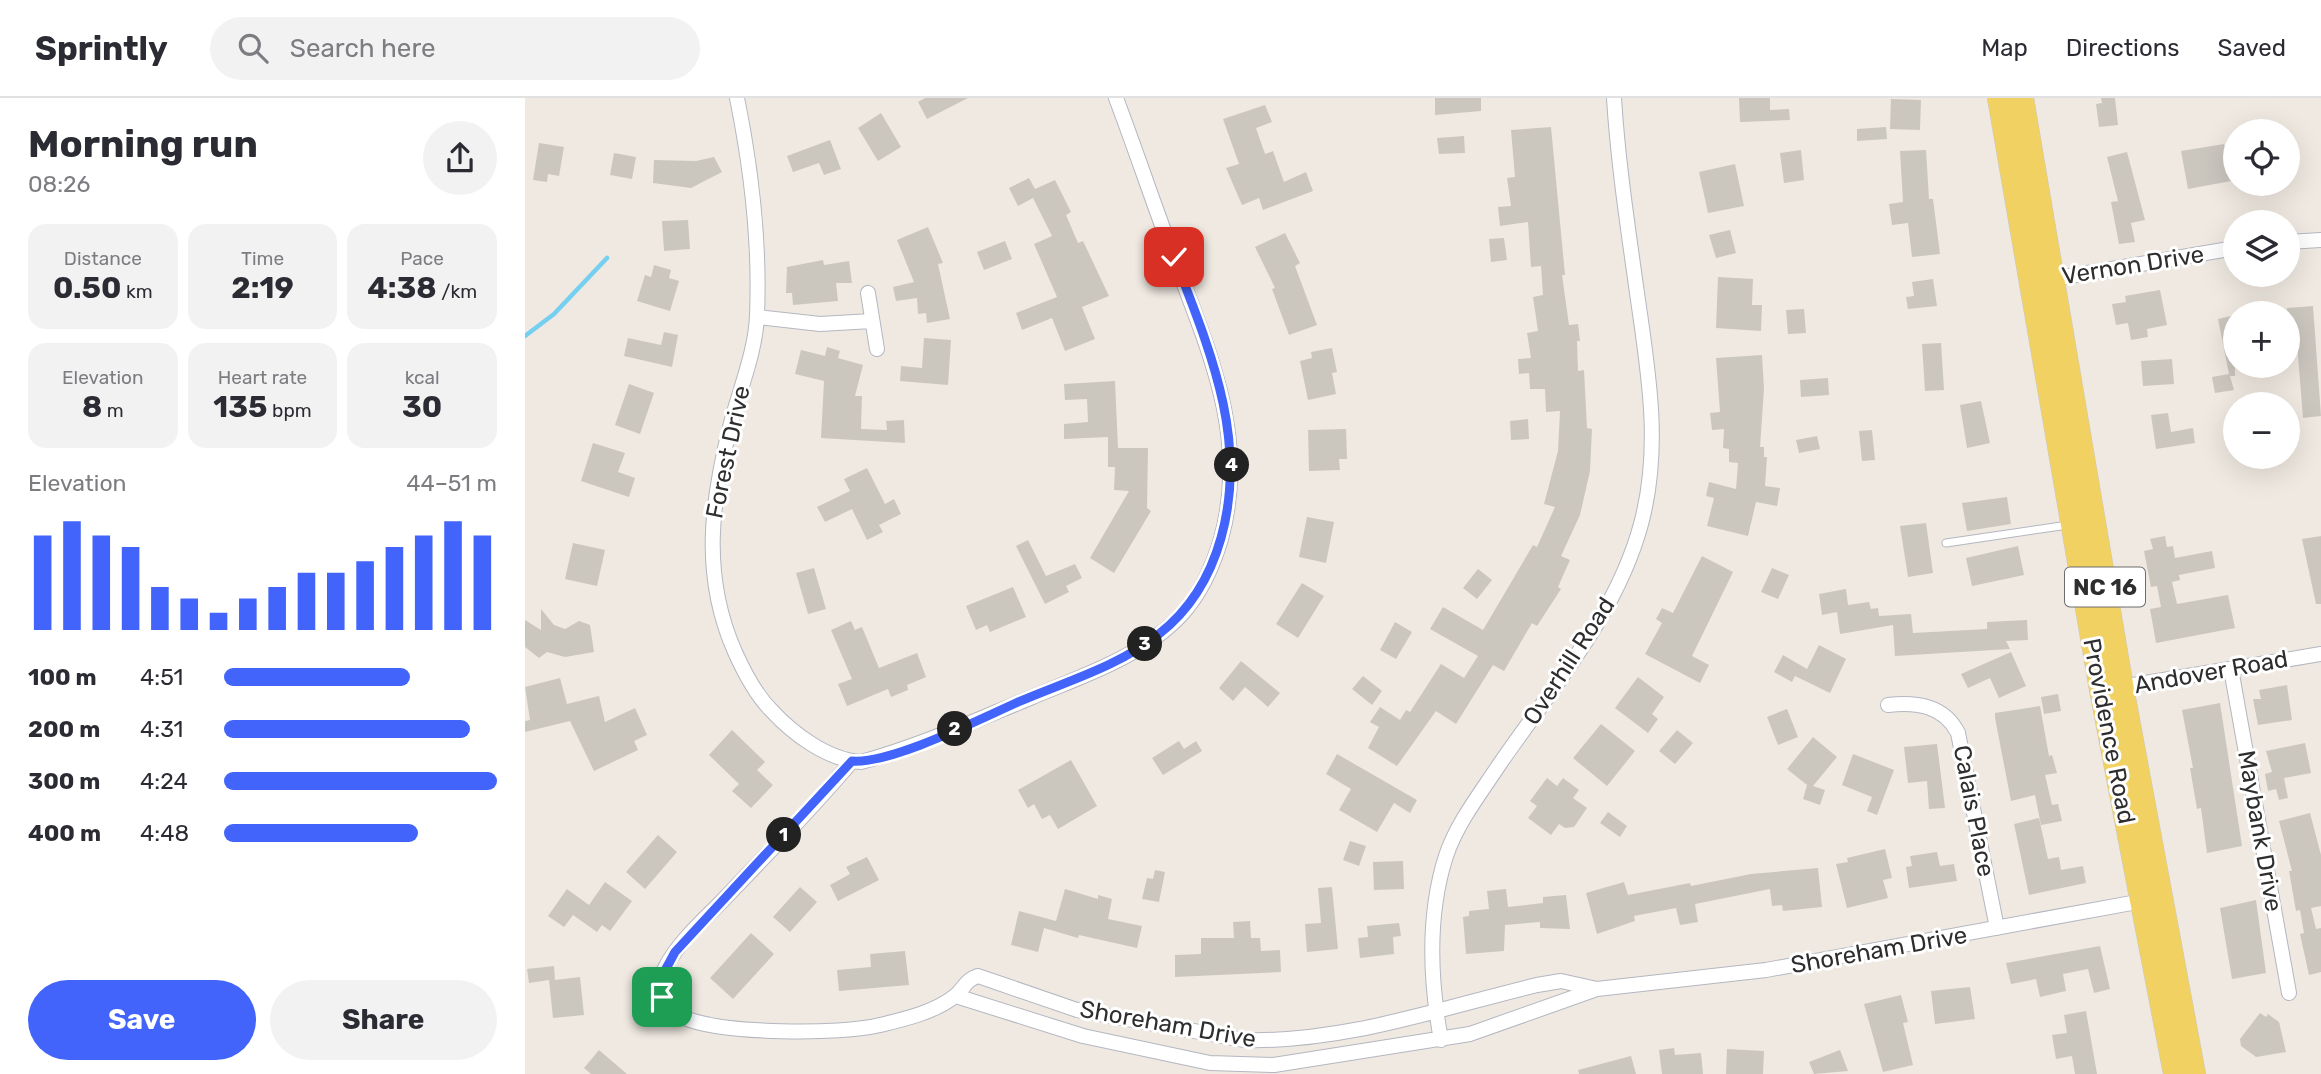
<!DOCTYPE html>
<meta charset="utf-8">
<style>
body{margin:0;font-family:Rubik,sans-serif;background:#f2f2f3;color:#2b2b33;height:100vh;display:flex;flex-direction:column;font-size:26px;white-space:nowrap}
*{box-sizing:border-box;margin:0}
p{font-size:23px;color:#7c7c81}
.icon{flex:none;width:38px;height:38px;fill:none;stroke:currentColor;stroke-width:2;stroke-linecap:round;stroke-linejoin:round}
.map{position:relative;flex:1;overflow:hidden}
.sheet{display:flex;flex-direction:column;background:#fff;width:525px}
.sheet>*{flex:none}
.buttons{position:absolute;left:1698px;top:21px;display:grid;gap:14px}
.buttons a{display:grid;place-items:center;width:77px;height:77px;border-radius:50%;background:#fff;box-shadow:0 7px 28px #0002;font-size:35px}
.pin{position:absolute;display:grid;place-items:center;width:60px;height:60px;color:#fff;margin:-30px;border-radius:14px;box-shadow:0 4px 10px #0006}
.km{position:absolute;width:35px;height:35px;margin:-18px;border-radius:50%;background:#222;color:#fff;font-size:19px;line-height:35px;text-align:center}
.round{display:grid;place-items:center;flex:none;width:74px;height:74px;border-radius:37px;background:#f2f2f3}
.head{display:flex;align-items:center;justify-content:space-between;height:119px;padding:0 28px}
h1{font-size:38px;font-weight:700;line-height:52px}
.metrics{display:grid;grid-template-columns:repeat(3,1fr);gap:10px;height:119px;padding:7px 28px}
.metrics div{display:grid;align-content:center;border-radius:18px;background:#f2f2f3;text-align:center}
.metrics b{font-size:30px;font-weight:700}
.metrics small{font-size:19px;font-weight:400}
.metrics p{font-size:19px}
.chart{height:196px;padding:14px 28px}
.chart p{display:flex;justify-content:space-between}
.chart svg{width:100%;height:126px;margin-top:7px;stroke:#4264fb;stroke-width:6}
.primary-button{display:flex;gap:14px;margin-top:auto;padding:14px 28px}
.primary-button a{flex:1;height:80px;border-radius:42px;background:#4264fb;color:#fff;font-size:28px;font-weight:700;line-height:80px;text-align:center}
.primary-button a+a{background:#f2f2f3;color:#2b2b33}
ul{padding:0 28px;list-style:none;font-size:23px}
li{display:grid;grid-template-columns:112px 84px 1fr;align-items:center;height:52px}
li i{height:18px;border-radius:9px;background:#4264fb}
header{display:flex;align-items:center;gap:42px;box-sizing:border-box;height:98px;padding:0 35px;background:#fff;border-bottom:2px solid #e1e1e2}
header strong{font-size:33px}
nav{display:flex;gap:38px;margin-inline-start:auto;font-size:24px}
.search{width:490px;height:63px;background:#f2f2f3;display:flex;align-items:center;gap:18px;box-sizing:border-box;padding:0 24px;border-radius:38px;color:#7c7c81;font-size:26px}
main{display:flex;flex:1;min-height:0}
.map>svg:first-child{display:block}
</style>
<header>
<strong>Sprintly</strong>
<div class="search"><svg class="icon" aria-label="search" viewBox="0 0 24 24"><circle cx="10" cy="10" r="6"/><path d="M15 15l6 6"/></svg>Search here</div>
<nav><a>Map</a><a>Directions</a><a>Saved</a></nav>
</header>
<main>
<section class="sheet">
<div class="head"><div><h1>Morning run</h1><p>08:26</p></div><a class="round"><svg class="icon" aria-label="share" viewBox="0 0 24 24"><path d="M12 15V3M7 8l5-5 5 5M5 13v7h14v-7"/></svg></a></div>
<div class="metrics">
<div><p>Distance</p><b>0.50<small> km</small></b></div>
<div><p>Time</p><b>2:19</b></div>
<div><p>Pace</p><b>4:38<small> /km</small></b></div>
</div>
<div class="metrics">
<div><p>Elevation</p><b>8<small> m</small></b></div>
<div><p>Heart rate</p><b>135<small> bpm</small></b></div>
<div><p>kcal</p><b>30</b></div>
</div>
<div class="chart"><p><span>Elevation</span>44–51 m</p>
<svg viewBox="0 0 160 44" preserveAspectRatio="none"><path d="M5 44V11M15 44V6M25 44V11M35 44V15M45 44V29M55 44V33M65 44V38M75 44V33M85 44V29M95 44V24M105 44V24M115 44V20M125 44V15M135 44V11M145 44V6M155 44V11"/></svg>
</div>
<ul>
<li><b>100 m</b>4:51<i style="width:68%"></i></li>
<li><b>200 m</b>4:31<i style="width:90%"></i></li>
<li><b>300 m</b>4:24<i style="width:100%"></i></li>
<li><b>400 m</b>4:48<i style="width:71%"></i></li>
</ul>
<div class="primary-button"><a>Save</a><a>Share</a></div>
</section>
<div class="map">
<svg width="1796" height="976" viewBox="0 0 1796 976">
<rect width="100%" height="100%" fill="#efe9e1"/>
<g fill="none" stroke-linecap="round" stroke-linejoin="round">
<path stroke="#75cff0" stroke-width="4.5" d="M0,238L29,216L82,160"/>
</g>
<path fill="#cbc7bf" d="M400,0H443L402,21L393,4Z
M910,0H956V13L910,17Z
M1214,0H1245V12L1264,11L1265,22L1215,24Z
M1576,0H1590L1593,27L1574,29L1571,6L1577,5Z
M1366,1L1396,2L1395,32L1365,31Z
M740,7L747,24L731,30L740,56L748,53L759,84L781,74L788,93L738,112L734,100L717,107L701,70L714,66L698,21Z
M356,15L376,49L353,63L333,30Z
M1026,29L1040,177H1037L1044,227L1053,226L1055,243H1052L1053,273L1059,272L1062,330L1067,331L1065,373L1055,417L1036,458L1045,462L1033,489L1036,491L1012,528L1007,525L979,573L968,567L931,626L911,613L872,668L843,650L854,629L845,624L855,609L875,622L881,612L885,614L916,566L939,580L953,558L905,531L918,509L958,532L1008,447L1012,449L1030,409L1019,406L1033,353L1035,313L1021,314L1020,291H1005L1004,275L994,276L993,261L1006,260L1002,235L1013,233L1008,199L1018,197L1016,168L1006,169L1003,124L975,128L973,109L986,108L982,80L990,79L986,32Z
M1361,29L1362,41L1332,43V31Z
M939,38L940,55L914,56L912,40Z
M305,42L316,71L299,77L294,65L268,74L262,58Z
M14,45L39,49L34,78L23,76L22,84L8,82Z
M1699,46L1706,83L1663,91L1656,53Z
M1276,52L1279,82L1259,85L1255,55Z
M1401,52L1404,101H1408L1415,156L1387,159L1383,125L1367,127L1364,106L1378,104L1375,53Z
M1602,54L1620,122L1606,125L1610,144L1594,146L1586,104L1593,103L1582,59Z
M89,55L111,59L107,81L85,77Z
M189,59L197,74L166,90L128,85L129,62L171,63Z
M1210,66L1219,108L1183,115L1174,74Z
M504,80L510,91L530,82L546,114L541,117L553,145L558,143L584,198L557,209L570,241L540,253L527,220L497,232L491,215L532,199L509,146L527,138L508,100L493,108L484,90Z
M163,122L165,151L139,153L137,123Z
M403,129L418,165L413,166L425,221L402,225L401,215L393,216L392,200L371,203L368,189L389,184L372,142Z
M1205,132L1211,155L1191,160L1184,137Z
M760,135L775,165L770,168L792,227L764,237L747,191L750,190L730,149Z
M979,140L982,162L966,164L964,141Z
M480,143L487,161L459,172L452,154Z
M298,162L299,167L324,163L327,185H311L313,203L268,207L267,195H261L262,169Z
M129,167L146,172L144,180L154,183L145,213L112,203L120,177L126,179Z
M1193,179L1228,181L1227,207H1237L1236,233L1191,230Z
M1408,181L1412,208L1383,211L1381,199L1389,198L1387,184Z
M1635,192L1642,227L1622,231L1623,239L1606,242L1603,225L1591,227L1587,206L1601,204L1600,198Z
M1788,208L1796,318L1778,320L1772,246L1762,247V210Z
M1279,211L1281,235L1263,236L1261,212Z
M1710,217V278H1705L1709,292L1690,295L1687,279L1704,276L1693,221Z
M139,234L153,237L147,269L99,258L103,240L136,247Z
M399,240L426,242L423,287L375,283L376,268L397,270Z
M1416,245L1419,292L1400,293L1397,246Z
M302,249L315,253L313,260L338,267L330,298H337L336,331L362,332L361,323L379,322L380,345L296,340L299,283L270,276L276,252L300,258Z
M807,250L812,274L807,275L811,296L783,302L775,263L787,260L786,254Z
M1237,257L1239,291L1235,349H1239V359H1242L1240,388L1255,390L1252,408L1231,404L1223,438L1182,428L1189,400L1181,398L1184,384L1211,391L1213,365L1204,364V351L1198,350L1199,331L1187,332L1185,315L1195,314L1191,260Z
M1647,261L1649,286L1618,288L1616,263Z
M1303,280L1304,297L1276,299L1275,282Z
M590,283L593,350H623L622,410L626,413L589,475L565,460L604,393L589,392L590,369H583V339L539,341V326L563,324L562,301L540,302L539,286Z
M104,286L129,295L115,336L90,327Z
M1456,303L1465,345L1442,350L1435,307Z
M1643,315L1646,334L1668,330L1670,345L1631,351L1626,317Z
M1003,321L1004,341L986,342L985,323Z
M821,331L822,361H814L815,372L784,373L783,332Z
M1347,332L1350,362L1337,363L1334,333Z
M1292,338L1295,351L1274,355L1271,342Z
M68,345L100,355L93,374L110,380L104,399L56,383Z
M342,370L360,406L369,401L376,416L354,427L358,434L342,442L327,411L300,424L292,409L325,393L319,381Z
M1482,399L1486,426L1442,433L1437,405Z
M782,419L809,424L801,465L774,459Z
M1401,425L1408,475L1383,479L1375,428Z
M1640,438L1642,449L1648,448L1650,460L1687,453L1690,470L1654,477L1655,482L1647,484L1652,506L1703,497L1710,530L1631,545L1625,511L1636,509L1632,488L1626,489L1619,453L1628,451L1625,441Z
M1796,438V506H1791L1777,441Z
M503,442L521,478L550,466L557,480L541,488L544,494L520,506L491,448Z
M48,445L80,452L72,488L40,481Z
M1493,448L1499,477L1447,488L1441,460Z
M1177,458L1208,474L1167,558L1184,567L1175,585L1120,556L1137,525L1131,521L1137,510L1148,515Z
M289,470L301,511L283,516L271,475Z
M1247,470L1264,477L1253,501L1236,494Z
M953,471L967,482L952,501L938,490Z
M777,485L799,498L773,540L751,526Z
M488,489L501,519L465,534L462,527L451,532L441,508Z
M1321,491L1323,507L1344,504L1346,511L1353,510L1354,518L1386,516L1388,535L1462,531V524L1502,522L1503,542L1481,543L1485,551L1370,558L1368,527L1315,536L1312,514L1297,517L1294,496Z
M16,511L29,527L40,531L54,523L65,527L69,554L40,559L22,554L14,560L0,549V522L16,532Z
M326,523L330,532L337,529L354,570L392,555L401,579L382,587L383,592L366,599L363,591L322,608L313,586L327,581L306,532Z
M870,524L887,534L871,561L855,552Z
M1294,547L1321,561L1305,595L1270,578L1267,584L1249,574L1258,557L1282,571Z
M1486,554L1501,588L1474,600L1465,580L1443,590L1436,576Z
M716,563L755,595L743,609L720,589L708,603L694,590Z
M838,578L857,593L847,607L827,591Z
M1113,579L1139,599L1127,616L1133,621L1123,635L1090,610Z
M35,580L42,606L74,598L80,624L110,610L122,637L109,643L113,652L69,673L45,623L0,634V623L5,622L0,589Z
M1762,587L1767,622L1733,627L1728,601H1736L1734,592Z
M1533,596L1536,613L1519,616L1516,599Z
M1695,605L1717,748L1682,755L1676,710L1672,711L1665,670H1668L1657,612Z
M1515,608L1524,658L1527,657L1532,675L1520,677L1527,707L1533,706L1537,723L1516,727L1510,697L1486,703L1470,620V615Z
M1262,611L1273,639L1253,647L1242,619Z
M1076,626L1110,653L1082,688L1048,660Z
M207,632L240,664L232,672L248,687L226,710L207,693L214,686L184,657Z
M1152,632L1168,645L1150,666L1134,653Z
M1288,639L1312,659L1288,688L1300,692L1295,707L1278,701L1282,687L1262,671Z
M654,643L659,651L671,643L677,653L638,677L627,660Z
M1780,645L1786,675L1759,680L1763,700L1754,702L1751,691L1743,693L1740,676L1747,674L1741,653Z
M1412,646L1420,710L1404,711L1402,683L1383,685L1379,649Z
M812,656L892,702L885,715L869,705L852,734L814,712L826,691L801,676Z
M1328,656L1369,672L1352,717L1342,713L1347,699L1317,687Z
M546,662L572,708L533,731L525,717L517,721L509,706L503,710L493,692Z
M1022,680L1032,688L1038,680L1054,692L1048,700L1062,710L1049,729L1040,730L1034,726L1026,737L1003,720L1012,708L1005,703Z
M1083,714L1102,728L1095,739L1075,725Z
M1785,715L1796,757V808L1786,810L1791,831L1796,830V874L1784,877L1775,836L1779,835L1775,812L1771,813L1764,773H1767L1754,723Z
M1514,720L1523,761L1534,759L1536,772L1558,768L1561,785L1504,797L1489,726Z
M133,737L152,754L120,791L101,774Z
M825,743L841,748L834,768L818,762Z
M1360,751L1367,780L1358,782L1363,800L1322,810L1311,766L1323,764L1322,760Z
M1412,754L1415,768L1429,766L1432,783L1384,790L1381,769L1387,768L1385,758Z
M342,759L354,782L313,803L305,787L325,776L321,769Z
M878,763L879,791L849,792L848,764Z
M1293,770L1297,809L1258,813L1257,807L1247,808L1245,791L1170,806L1173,824L1155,827L1151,810L1109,818L1110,823L1072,836L1061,795L1099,784L1103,797L1165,785L1166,788L1226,776Z
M630,772L640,774L634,804L617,801L622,780L628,781Z
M80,784L107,803L85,833L77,827L72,834L48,817L39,829L23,818L42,791L64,807Z
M275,789L292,804L265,834L248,819Z
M807,789L813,851L782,854L780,826L796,825L793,790Z
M540,791L573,801V797L587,801L583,821L617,828L612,850L554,837L553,840L519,830L513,854L486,847L494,813L531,823Z
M981,791L983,809L1018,805V799L1041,797L1045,831L1015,830V824L980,827L979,853L941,856L938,819L944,818V813L964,811L962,793Z
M1731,802L1741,875L1707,881L1695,810Z
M725,823L726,840H735L736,853L755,852L756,874L650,879V857L676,856V840H709L708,824Z
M874,825L876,838L868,839L869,856L835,860L833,840L843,839L842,828Z
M226,835L249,856L208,901L185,880Z
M1575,848L1585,891L1569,895L1563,871L1538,876L1541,893L1515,899L1511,881L1486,886L1481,865Z
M380,853L384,887L314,893L312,872L346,869L345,856Z
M29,868L30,882L55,879L59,917L28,920L24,882L4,885L2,871Z
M1445,889L1450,921L1410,926L1406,893Z
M1376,897L1383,924L1378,925L1388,967L1358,974L1339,906Z
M1561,913L1572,976H1550L1547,958L1531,961L1527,937L1542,935L1539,917Z
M1735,915L1741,919L1743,916L1754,924L1761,954L1731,959L1716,948L1715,941Z
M1149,950L1150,957L1176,955L1178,976H1137L1134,952Z
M1202,951L1239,953L1238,976H1201Z
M74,952L102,976H66L59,970Z
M1315,952L1323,973L1289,976L1284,964Z
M1106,958L1111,976H1054L1053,972Z"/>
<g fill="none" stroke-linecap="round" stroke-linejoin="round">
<defs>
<path id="lane" d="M1421,445L1543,427"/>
<path id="street" d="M212,0C226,69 235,146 232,217C231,252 215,291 206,325C186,404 176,477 210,554C219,574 230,596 246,612C268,636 303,662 336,664C395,648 449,623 505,600C557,578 617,559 657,516C676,495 688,468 696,441C724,339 684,254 649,160C629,107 611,53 591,0
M1762,144L1796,142
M1521,182L1710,150
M343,195L352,251
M232,219L295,226L347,223
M1706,571L1764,895
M1590,590L1796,556
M1363,607C1391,604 1419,607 1433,635L1472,830
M327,663C287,711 243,755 200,800C180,821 155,842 141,868C130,889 138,911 160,920C197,936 316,937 355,927C380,921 410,914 430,898C439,891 440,882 453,878L552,912L719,942C819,945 916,910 1012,887L1036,883L1072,891
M431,898L558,938L685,965L749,967L945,936L1072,891L1241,872L1623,802
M916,942C905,882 902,817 921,758C932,725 955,696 974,667C1026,591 1092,516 1116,426C1137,348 1123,273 1112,195C1103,130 1093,65 1089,0"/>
<path id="primary" d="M1474,0L1576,592L1650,976
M1497,0L1597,589L1669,976"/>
</defs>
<use href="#lane" stroke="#b4b7c1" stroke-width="9"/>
<use href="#street" stroke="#b4b7c1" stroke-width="16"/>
<use href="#primary" stroke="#c9c9c9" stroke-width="24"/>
<use href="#lane" stroke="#fff" stroke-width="7"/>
<use href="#street" stroke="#fff" stroke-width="14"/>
<use href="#primary" stroke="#f2d163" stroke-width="23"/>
</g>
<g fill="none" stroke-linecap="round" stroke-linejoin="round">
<defs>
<path id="route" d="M137,899L136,880L150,854L327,663C366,666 453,622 491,605C539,584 593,569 634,536C666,511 685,479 696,440C724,341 684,250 649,159"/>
</defs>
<use href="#route" stroke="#fff" stroke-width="14"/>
<use href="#route" stroke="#4264fb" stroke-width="9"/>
</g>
<g text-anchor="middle" stroke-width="6" stroke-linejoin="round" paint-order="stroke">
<rect fill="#fff" stroke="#6d6d6d" stroke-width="2" x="1540" y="469.5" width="80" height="39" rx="5"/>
<g font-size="23" font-weight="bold" fill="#2e2e2e">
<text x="1580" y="497">NC 16</text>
</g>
<g font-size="24" fill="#2e2e2e" stroke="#fff">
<text transform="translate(1608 167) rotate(-9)" y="8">Vernon Drive</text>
<text transform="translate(203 354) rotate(-78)" y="8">Forest Drive</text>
<text transform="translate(1044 563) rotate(-57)" y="8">Overhill Road</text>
<text transform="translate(1686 574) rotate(-10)" y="8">Andover Road</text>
<text transform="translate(1584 633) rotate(79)" y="8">Providence Road</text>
<text transform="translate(1449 713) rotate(79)" y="8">Calais Place</text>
<text transform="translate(1735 733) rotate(80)" y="8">Maybank Drive</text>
<text transform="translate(1354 852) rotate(-10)" y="8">Shoreham Drive</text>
<text transform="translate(643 926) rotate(10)" y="8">Shoreham Drive</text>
</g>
</g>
</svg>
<div class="buttons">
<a><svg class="icon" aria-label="locate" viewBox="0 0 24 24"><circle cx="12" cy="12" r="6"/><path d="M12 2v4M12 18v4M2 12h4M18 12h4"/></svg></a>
<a><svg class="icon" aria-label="layers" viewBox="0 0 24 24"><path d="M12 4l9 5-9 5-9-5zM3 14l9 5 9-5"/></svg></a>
<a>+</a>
<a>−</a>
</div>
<div class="pin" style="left:137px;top:899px;background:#1e9e55"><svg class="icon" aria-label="arrive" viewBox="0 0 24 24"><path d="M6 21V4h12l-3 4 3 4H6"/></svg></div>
<div class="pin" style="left:649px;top:159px;background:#d93025"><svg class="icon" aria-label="check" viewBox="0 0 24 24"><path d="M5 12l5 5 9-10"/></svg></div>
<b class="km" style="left:259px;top:737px">1</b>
<b class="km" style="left:430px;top:631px">2</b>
<b class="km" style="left:620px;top:546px">3</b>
<b class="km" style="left:707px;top:367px">4</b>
</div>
</main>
